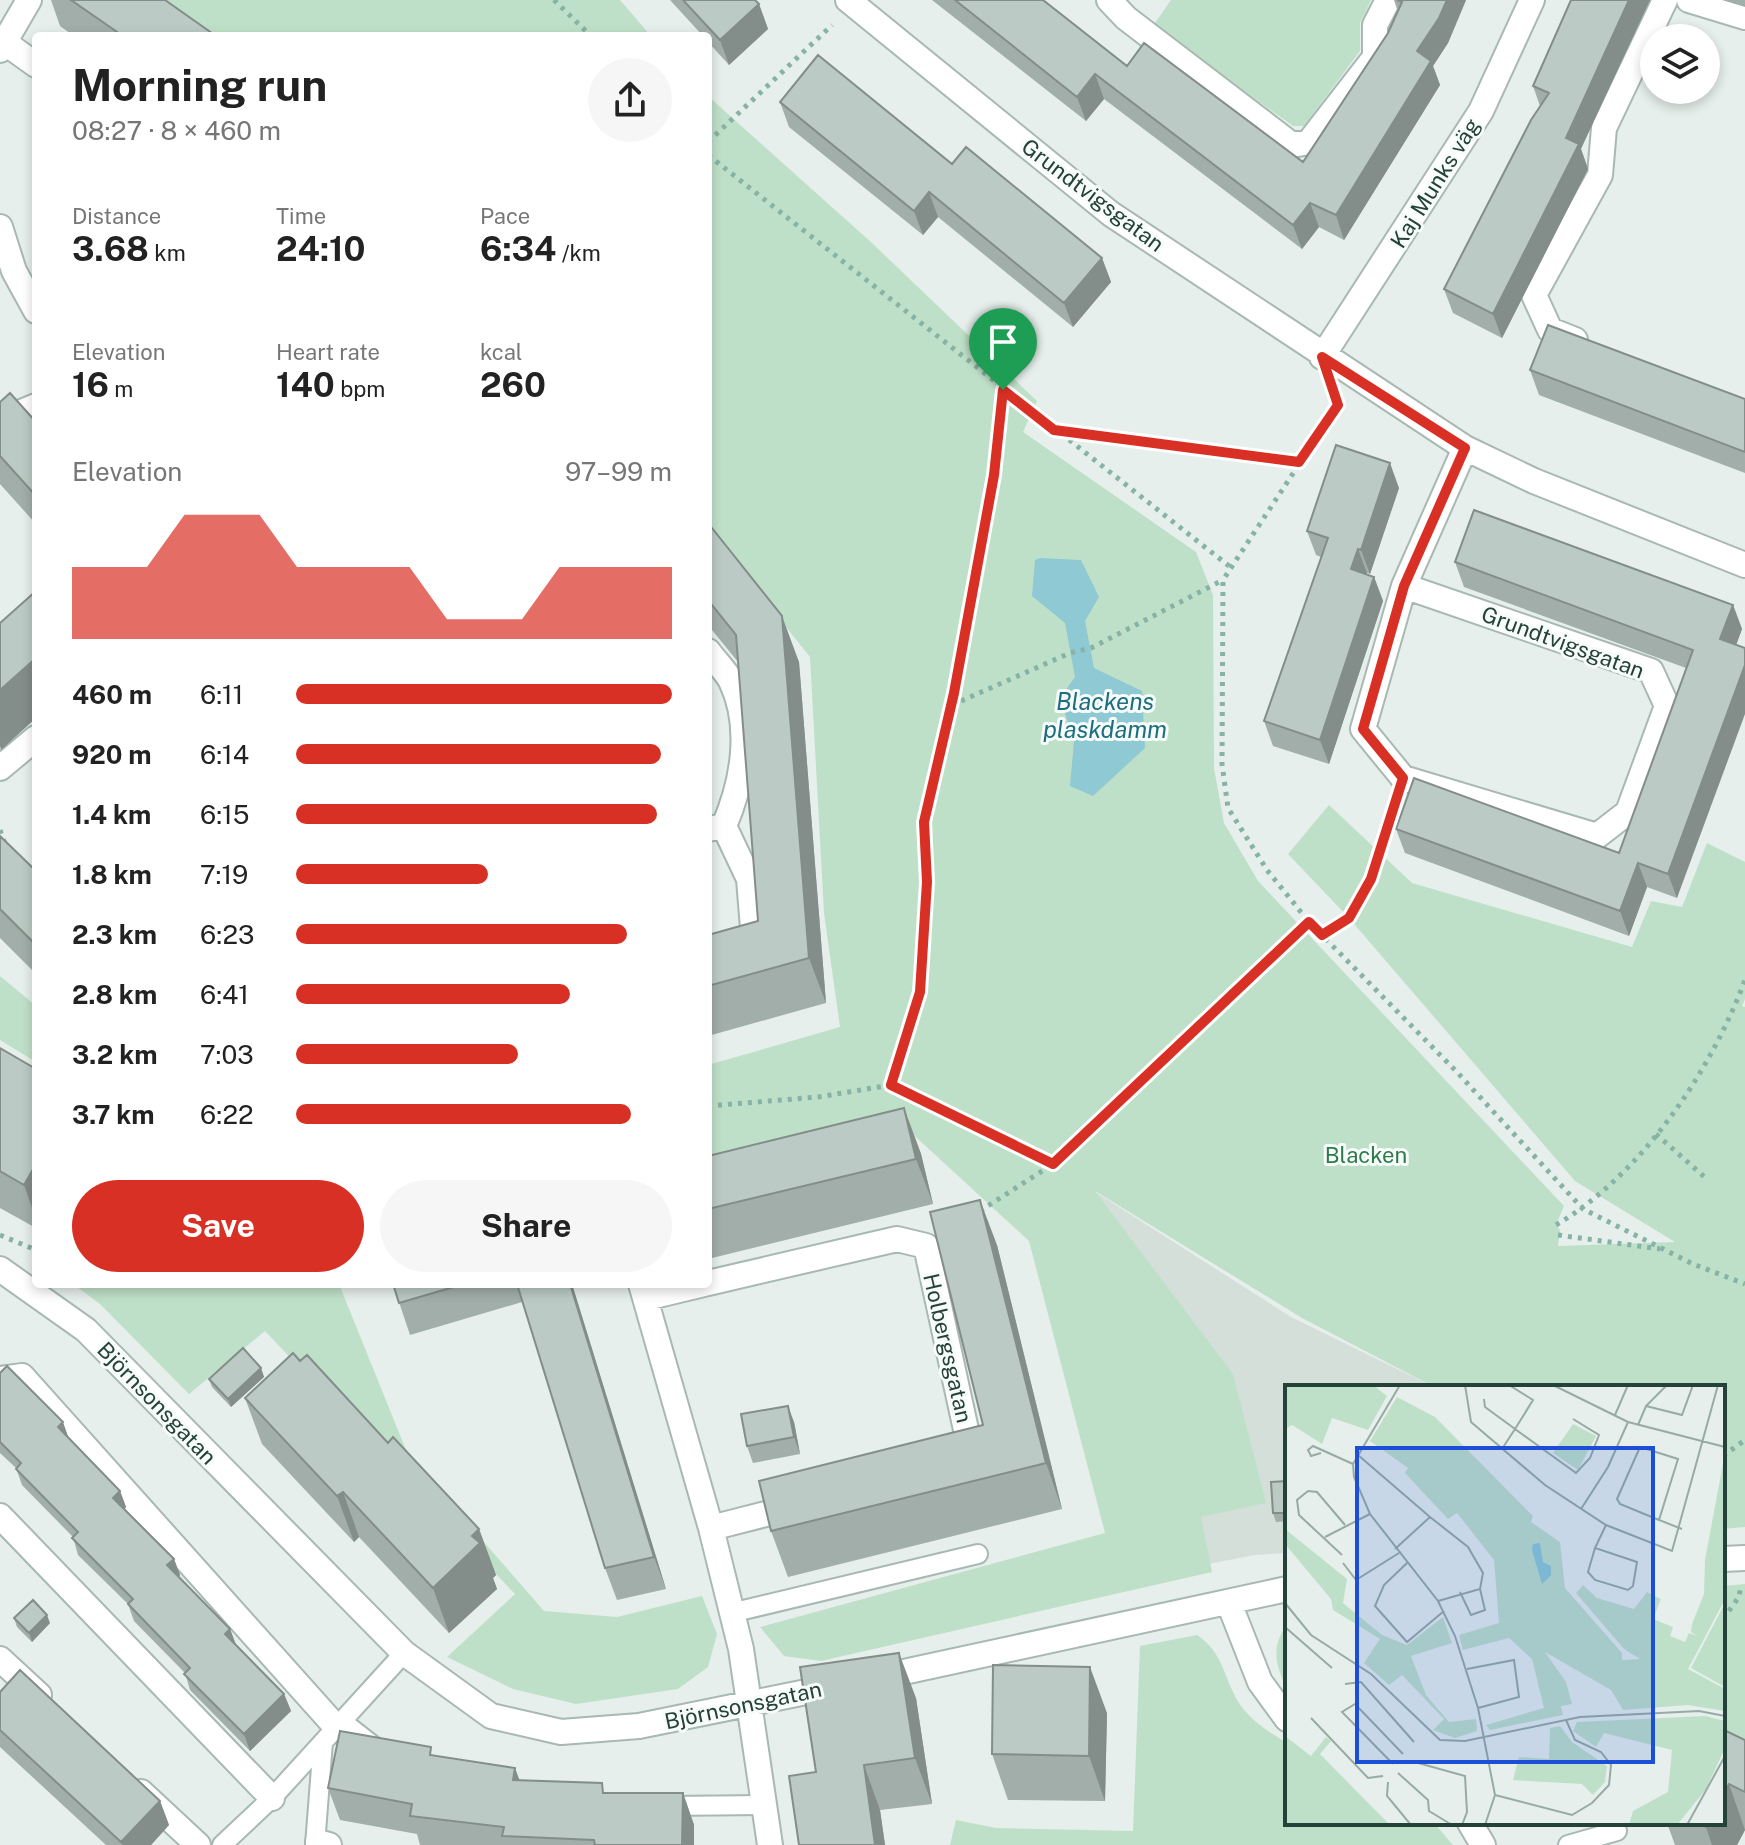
<!DOCTYPE html>
<meta charset="utf-8">
<style>
body{margin:0;font-family:"Public Sans",sans-serif;background:#f6f6f6;color:#222;height:100vh;display:flex;flex-direction:column;font-size:30px;white-space:nowrap}
*{box-sizing:border-box;margin:0}
p{font-size:26px;color:#767676}
.icon{flex:none;width:44px;height:44px;fill:none;stroke:currentColor;stroke-width:2;stroke-linecap:round;stroke-linejoin:round}
.map{position:relative;flex:1;overflow:hidden}
.side{position:absolute;left:32px;top:32px;width:680px;height:1256px;display:flex;flex-direction:column;background:#fff;border-radius:8px;box-shadow:0 4px 12px #0003}
.side>*{flex:none}
.tools{position:absolute;left:1640px;top:24px;display:grid;gap:16px}
.tools a{display:grid;place-items:center;width:80px;height:80px;border-radius:50%;background:#fff;box-shadow:0 4px 12px #0003;font-size:40px}
.pin{position:absolute;display:grid;place-items:center;width:68px;height:68px;color:#fff;margin:-82px -34px;border-radius:50% 50% 50% 0;rotate:-45deg;box-shadow:0 0 8px #0007}
.pin .icon{rotate:45deg}
.round{display:grid;place-items:center;flex:none;width:84px;height:84px;border-radius:42px;background:#f6f6f6}
.summary{display:flex;align-items:center;justify-content:space-between;height:136px;padding:0 40px}
h1{font-size:44px;font-weight:700;line-height:60px}
.metrics{display:grid;grid-template-columns:repeat(3,1fr);gap:12px;height:136px;padding:8px 40px}
.metrics div{display:grid;align-content:center}
.metrics b{font-size:34px;font-weight:700}
.metrics small{font-size:22px;font-weight:400}
.metrics p{font-size:22px}
.chart{height:224px;padding:16px 40px}
.chart p{display:flex;justify-content:space-between}
.chart svg{width:100%;height:144px;margin-top:8px;fill:#d93025;opacity:.7}
.button{display:flex;gap:16px;margin-top:auto;padding:16px 40px}
.button a{flex:1;height:92px;border-radius:48px;background:#d93025;color:#fff;font-size:32px;font-weight:700;line-height:92px;text-align:center}
.button a+a{background:#f6f6f6;color:#222}
ul{padding:0 40px;list-style:none;font-size:26px}
li{display:grid;grid-template-columns:128px 96px 1fr;align-items:center;height:60px}
li i{height:20px;border-radius:10px;background:#d93025}
.map>svg:first-child{display:block}
</style>
<div class="map">
<svg width="1745" height="1845" viewBox="0 0 1745 1845">
<rect width="100%" height="100%" fill="#e6efeb"/>
<path fill="#d4dfda" d="M1058,1168L1291,1317L1434,1387H1287V1553L1255,1555L1120,1581Z"/>
<path fill="#bfe0c8" d="M139,0H620L651,36H191Z
M1171,0H1371L1360,23V51L1304,126H1293L1153,26Z
M708,96L872,243L1037,401L1023,432L1196,552L1213,595L1214,768L1224,823L1258,881L1564,1206L1556,1225L1560,1230L1558,1246L1675,1242L1575,1181L1349,918L1288,854L1329,805L1412,883L1632,947L1651,901L1682,907L1707,843L1745,862V999L1742,1006L1745,1007V1527L1723,1529V1387H1434L1302,1318L1095,1191L1233,1374L1266,1503L1201,1517L1212,1572L821,1661L784,1656L760,1627L1105,1533L1029,1241L893,1116L708,1166V1065L840,1027L824,913L810,657L708,530Z
M0,976L36,1006V1062L0,1040Z
M73,1284H339L408,1455L544,1611L617,1617L702,1596L717,1634L708,1667L678,1689L576,1704L513,1689L447,1657L515,1594L265,1331L189,1394L100,1304Z
M1745,1584V1747L1723,1741V1586Z
M1287,1625V1689C1276,1666 1270,1647 1287,1625Z
M1197,1635C1224,1653 1223,1677 1239,1703C1250,1720 1270,1733 1287,1743V1823H1434L1453,1845H950L956,1820L996,1828L1133,1831L1140,1646Z"/>
<path fill="#8ec9d4" d="M1040,558L1081,560L1099,597L1085,621L1094,668L1142,691L1145,748L1093,796L1070,786L1074,741L1060,698L1075,677L1065,623L1032,596L1035,560Z"/>
<g fill="none" stroke-linecap="round" stroke-linejoin="round">
<defs>
<path id="lane" d="M731,1613L978,1554
M343,1722L375,1747
M666,1806L765,1805
M222,1845L272,1798L404,1653
M315,1845L323,1742
M1568,1845L1617,1831"/>
<path id="street" d="M848,0L1111,214L1465,448L1534,481L1745,565
M1109,0L1126,18L1292,145L1309,142L1375,57V25L1388,0
M1689,0L1745,17
M4,42L36,65
M0,50L29,0
M0,227L14,271L36,311
M1575,340L1550,330L1534,295L1600,175L1604,128L1665,0
M1322,357L1481,111L1532,0
M0,421L36,406
M1404,586L1363,729L1403,778L1597,836L1628,812L1667,706L1651,671L1404,586L1465,448
M708,651C715,661 726,671 731,681C753,727 743,782 724,826L708,829
M0,768L36,738
M708,968L755,953L749,879L724,826
M0,1269L86,1330L404,1653L491,1716L561,1732L639,1726L836,1686
M708,1283L897,1239L926,1246L968,1439L959,1457
M641,1284L711,1528L741,1649L770,1845
M646,1298L704,1284
M0,1379L22,1376L337,1728
M0,1516L272,1798
M711,1528L797,1506
M1723,1559L1745,1558
M1229,1603L1260,1682L1287,1719
M0,1659L39,1695
M876,1678L1287,1589
M141,1792L198,1845
M1470,1823L1483,1845
M318,1842L329,1845"/>
</defs>
<use href="#lane" stroke="#a8b8b2" stroke-width="22"/>
<use href="#street" stroke="#a8b8b2" stroke-width="28"/>
<path stroke="#86b3a5" stroke-width="5" stroke-dasharray="4 6" stroke-linecap="butt" d="M554,0L591,36
M708,142L832,25
M708,155L1229,566
M1003,390L994,475L954,693L924,822L927,882L920,992L891,1085L1053,1164
M1335,397L1338,405L1223,580L1222,764L1228,808L1267,870L1309,922L1456,1071L1583,1209L1693,1264L1745,1284
M1054,430L1299,462
M952,705L1070,653L1091,648L1223,580
M0,830L5,844
M1322,935L1349,918L1371,879L1394,806
M708,1106L818,1097L891,1085
M1656,1134L1708,1180
M980,1211L1053,1164L1309,922
M1556,1225C1642,1174 1710,1073 1745,980
M0,1235L36,1250
M1558,1235L1660,1249
M1723,1456L1745,1440
M1723,1619L1739,1597L1741,1585"/>
<use href="#lane" stroke="#fff" stroke-width="18"/>
<use href="#street" stroke="#fff" stroke-width="24"/>
</g>
<path fill="#a1aea9" d="M51,0H165L216,36H74L60,26Z
M670,0H755L759,4L768,29L729,65L708,42V36H703Z
M932,0H1043L1127,66L1303,162L1388,33L1398,12L1394,0H1466L1448,43L1433,66L1440,85L1344,240L1319,227L1302,249L1104,99L1086,121Z
M1571,0L1581,149L1588,169L1502,338L1453,313L1444,289L1540,106L1533,86Z
M1722,0H1745V7Z
M780,102L952,164L1102,258L1111,282L1073,327L938,217L923,235L789,127Z
M1530,370L1745,399V473L1539,395Z
M0,402L36,422V524L0,484Z
M1399,488L1370,574L1367,573L1366,574L1374,577L1383,601L1329,764L1273,746L1264,721L1321,557L1316,555L1307,531Z
M708,523L799,662L826,1003L708,1036V935L758,921L738,662L708,625Z
M1455,562L1733,605L1742,629L1736,645L1677,898L1647,887L1629,936L1405,853L1396,829L1619,853L1686,668L1464,587Z
M0,836L36,871V974L0,938Z
M0,1048L36,1069V1228L0,1208Z
M904,1108L921,1154L933,1204L708,1259V1156Z
M997,1245L1062,1509L788,1577L771,1531L983,1425Z
M393,1284H572L666,1589L617,1600L605,1568L522,1302L410,1335Z
M300,1361L479,1529L496,1575L493,1578L497,1589L449,1633L359,1537L354,1542L262,1444L245,1398Z
M261,1368L264,1377L231,1407L212,1387L209,1379Z
M0,1373L69,1439L120,1491L126,1507L125,1509L174,1559L180,1575L179,1577L230,1629L236,1645L284,1694L291,1711L250,1751L190,1690L185,1673L134,1621L128,1604L78,1555L73,1537L22,1485L16,1468L0,1453Z
M794,1422L800,1454L753,1463L747,1446Z
M1287,1481V1521L1276,1522L1273,1513Z
M14,1618L50,1623L32,1642L17,1627Z
M0,1692L160,1801L169,1825L151,1845H106L0,1747Z
M916,1698L932,1804L880,1810L885,1845H799L816,1772Z
M1107,1713L1105,1801L1008,1800L992,1754Z
M1723,1732L1745,1740V1830L1737,1845H1675L1667,1823H1723Z
M434,1756L520,1780L605,1793H683L694,1825V1845H420L417,1834L340,1820L328,1788Z"/>
<path fill="#838d89" d="M1447,0H1466L1448,43L1433,66L1440,85L1344,240L1336,215L1417,51Z
M1629,0H1650L1581,149L1588,169L1502,338L1493,314L1566,138Z
M759,4L768,29L729,65L720,40Z
M1095,74L1104,99L1086,121L1077,97Z
M929,192L938,217L923,235L914,211Z
M1310,203L1319,227L1302,249L1293,225Z
M1102,258L1111,282L1073,327L1064,303Z
M1390,463L1399,488L1370,574L1361,550Z
M1358,549L1367,573L1360,594L1351,569Z
M1374,577L1383,601L1329,764L1320,740Z
M1733,605L1742,629L1729,664L1720,639Z
M782,616L799,662L826,1003L809,958Z
M36,658V718L1,750L0,746V690Z
M1745,665V714L1677,898L1668,874Z
M1638,863L1647,887L1629,936L1620,911Z
M904,1108L921,1154L933,1204L916,1159Z
M36,1164V1219L24,1185Z
M980,1200L997,1245L1062,1509L1046,1463Z
M570,1284H572L666,1589L654,1557Z
M261,1368L264,1377L231,1407L228,1399Z
M788,1406L794,1422L800,1454L794,1437Z
M63,1422L69,1439L58,1427Z
M120,1491L126,1507L119,1514L113,1498Z
M343,1492L359,1537L354,1542L337,1496Z
M479,1529L496,1575L493,1578L497,1589L449,1633L433,1588L472,1536Z
M174,1559L180,1575L173,1582L167,1565Z
M47,1615L50,1623L32,1642L29,1633Z
M230,1629L236,1645L225,1634Z
M899,1653L916,1698L932,1804L915,1758Z
M1090,1667L1107,1713L1105,1801L1089,1756Z
M284,1694L291,1711L250,1751L244,1734Z
M864,1765L880,1810L885,1845H875Z
M515,1768L527,1800L513,1780Z
M1729,1784L1745,1830L1737,1845H1712L1706,1827L1708,1823H1723V1794Z
M683,1793L694,1825V1845H682Z
M160,1801L169,1825L151,1845H122L121,1842Z"/>
<path fill="#bbcac4" stroke="#838d89" stroke-width="2" d="M71,0H165L216,36H123Z
M683,0H755L759,4L720,40Z
M955,0H1043L1127,66L1144,43L1303,162L1388,33L1402,2L1397,0H1447L1439,18L1417,51L1431,61L1336,215L1310,203L1293,225L1095,74L1077,97Z
M1571,0H1629L1566,138L1579,144L1493,314L1444,289L1531,120L1549,93L1533,86Z
M818,55L952,164L966,147L1102,258L1064,303L929,192L914,211L780,102Z
M1548,325L1745,399V452L1530,370Z
M10,393L36,422V496L0,456V402Z
M1336,445L1390,463L1361,550L1358,549L1351,569L1374,577L1320,740L1264,721L1328,538L1307,531Z
M1474,510L1733,605L1720,639L1745,648V665L1668,874L1638,863L1620,911L1396,829L1414,778L1619,853L1693,650L1455,562Z
M708,523L782,616L809,958L708,986V935L758,921L736,635L708,600Z
M36,591V658L0,690V623Z
M0,836L36,871V941L34,943L0,909Z
M0,1048L36,1069V1164L24,1185L0,1171Z
M904,1108L916,1159L708,1209V1156Z
M980,1200L1046,1463L771,1531L759,1481L983,1425L930,1212Z
M393,1284H464L399,1303Z
M517,1284H570L654,1557L605,1568Z
M243,1348L261,1368L228,1399L209,1379Z
M293,1353L300,1361L307,1355L388,1443L393,1437L479,1529L472,1536L480,1543L433,1588L343,1492L337,1496L245,1398Z
M7,1366L63,1422L58,1427L120,1491L113,1498L174,1559L167,1565L230,1629L225,1634L284,1694L244,1734L184,1674L190,1668L128,1604L133,1599L72,1538L78,1532L16,1469L21,1463L0,1442V1373Z
M788,1406L794,1437L747,1446L741,1414Z
M1287,1481V1513H1273L1271,1482Z
M33,1600L47,1615L29,1633L14,1618Z
M899,1653L915,1758L864,1765L875,1845H799L789,1776L816,1772L800,1667Z
M993,1665L1090,1667L1089,1756L992,1754Z
M20,1670L160,1801L121,1842L0,1730V1692Z
M1724,1730L1745,1740V1792L1729,1784L1723,1794V1732Z
M340,1731L431,1747L430,1755L515,1768L513,1780L602,1783L603,1793H683L682,1845H595L594,1840L502,1836L504,1827L410,1816L412,1804L328,1788Z
M1698,1823H1708L1706,1827Z"/>
<g fill="none" stroke-linecap="round" stroke-linejoin="round">
<defs>
<path id="route" d="M1322,357L1465,448L1404,586L1363,729L1403,778L1371,879L1349,918L1322,935L1309,922L1053,1164L891,1085L920,992L927,882L924,822L954,693L994,475L1003,390L1054,430L1299,462L1338,405Z"/>
</defs>
<use href="#route" stroke="#fff" stroke-width="16"/>
<use href="#route" stroke="#d93025" stroke-width="10"/>
</g>
<g text-anchor="middle" stroke-width="6" stroke-linejoin="round" paint-order="stroke">
<g font-size="22" fill="#24423a" stroke="#f7fbf9">
<text transform="translate(1435 183) rotate(-58)" y="8">Kaj Munks väg</text>
<text transform="translate(1093 195) rotate(37)" y="8">Grundtvigsgatan</text>
<text transform="translate(1563 642) rotate(20)" y="8">Grundtvigsgatan</text>
<text transform="translate(948 1348) rotate(77)" y="8">Holbergsgatan</text>
<text transform="translate(157 1403) rotate(46)" y="8">Björnsonsgatan</text>
<text transform="translate(743 1705) rotate(-12)" y="8">Björnsonsgatan</text>
</g>
<g font-size="22" fill="#2d7a4b" stroke="#f7fbf9">
<text x="1366" y="1163">Blacken</text>
</g>
<g font-size="24" font-style="italic" fill="#1c6f80" stroke="#f7fbf9">
<text x="1105" y="710">Blackens<tspan x="1105" dy="28">plaskdamm</tspan></text>
</g>
</g>
<g transform="translate(1285 1385)">
<rect width="440" height="440" fill="#e6efeb"/>
<path d="M0,0H88L102,11L83,45L47,33L37,59L7,40L0,44ZM112,12L150,32L248,131L246,137L275,157L280,203L337,268V275L355,274L339,264L291,208L298,200L312,213L349,224L362,207L376,214L368,234L388,242L385,251L400,257L404,248L412,251L406,247L407,239L419,209L420,175L440,68V214L403,284L440,304V326L403,320L338,325L326,305L260,267L281,297L287,319L276,321L278,330L205,345L201,340L259,323L247,274L224,253L178,265L174,250L214,238L209,175L172,128L163,134L120,88L123,83L85,56ZM288,39L311,51L293,85L268,68ZM0,144L62,194L58,218L97,250L122,260L158,232L167,258L126,271L141,310L164,337L191,334L192,346L170,353L148,345L159,334L117,290L104,300L79,278L95,254L48,225L46,214L0,159ZM440,218V302L406,283ZM420,331L440,336V363L421,404L392,440H344L348,426L383,407L387,365L319,348L311,362L288,346L292,337ZM275,341L287,357L322,381L320,397L308,410L297,399L228,395L234,372L264,374L265,343ZM0,351L26,371L41,352L46,356L35,369L105,440H0Z" fill="#bfe0c8"/>
<path d="M255,158L258,177L266,181V190L257,199L247,165L248,159Z" fill="#8ec9d4"/>
<path fill="none" stroke="#98aaa4" stroke-width="2" d="M115,0L68,79L69,92L85,129L153,216L170,251L193,323L210,410L200,440M180,0L186,37L260,100L321,140L387,166L433,0M224,0L248,15L230,44L291,88L305,73L314,50L288,34M268,0L343,37L440,62M199,14L200,22L230,44L217,64M361,21L397,30L408,0M330,30L343,0M353,40L361,21L382,0M36,68L26,71L23,65L28,61L68,79M73,70L145,132L110,164M296,124L323,82L343,37M145,132L183,162L198,188L195,204L153,216M374,135L335,119L332,114L355,62L393,74L374,135L397,144M40,152L85,129M310,163L303,187L310,195L343,205L348,201L352,177L310,163L321,140M57,170L14,130L12,115L23,106L32,107L60,140M58,178L71,195L114,168M122,178L99,200L90,221L122,257L159,226M175,207L186,230L200,225L195,204M0,218L26,250L86,289L155,355L180,356L295,332L414,326L440,331M0,242L47,283M182,284L229,275L234,312L193,323M60,299L76,297L129,357M26,333L83,393L98,391M126,376L180,391L182,427L177,440M108,379L57,327L70,319L118,369M113,388L143,415L144,426L167,440M103,397L102,411L126,440M210,410L287,430L307,418L324,400L326,380L316,367L290,355L281,335M402,440L440,371"/>
<path fill="#1d4ed8" fill-opacity="0.15" stroke="#1d4ed8" stroke-width="4" d="M72,63H368V377H72Z"/>
<rect width="440" height="440" fill="none" stroke="#24423a" stroke-width="4"/>
</g>
</svg>
<div class="tools">
<a><svg class="icon" aria-label="layers" viewBox="0 0 24 24"><path d="M12 4l9 5-9 5-9-5zM3 14l9 5 9-5"/></svg></a>
</div>
<div class="pin" style="left:1003px;top:390px;background:#1e9e55"><svg class="icon" aria-label="arrive" viewBox="0 0 24 24"><path d="M6 21V4h12l-3 4 3 4H6"/></svg></div>
<section class="side">
<div class="summary"><div><h1>Morning run</h1><p>08:27 · 8 × 460 m</p></div><a class="round"><svg class="icon" aria-label="share" viewBox="0 0 24 24"><path d="M12 15V3M7 8l5-5 5 5M5 13v7h14v-7"/></svg></a></div>
<div class="metrics">
<div><p>Distance</p><b>3.68<small> km</small></b></div>
<div><p>Time</p><b>24:10</b></div>
<div><p>Pace</p><b>6:34<small> /km</small></b></div>
</div>
<div class="metrics">
<div><p>Elevation</p><b>16<small> m</small></b></div>
<div><p>Heart rate</p><b>140<small> bpm</small></b></div>
<div><p>kcal</p><b>260</b></div>
</div>
<div class="chart"><p><span>Elevation</span>97–99 m</p>
<svg viewBox="0 0 160 44" preserveAspectRatio="none"><path d="M0 44V22L10 22L20 22L30 6L40 6L50 6L60 22L70 22L80 22L90 22L100 38L110 38L120 38L130 22L140 22L150 22L160 22V44z"/></svg>
</div>
<ul>
<li><b>460 m</b>6:11<i style="width:100%"></i></li>
<li><b>920 m</b>6:14<i style="width:97%"></i></li>
<li><b>1.4 km</b>6:15<i style="width:96%"></i></li>
<li><b>1.8 km</b>7:19<i style="width:51%"></i></li>
<li><b>2.3 km</b>6:23<i style="width:88%"></i></li>
<li><b>2.8 km</b>6:41<i style="width:73%"></i></li>
<li><b>3.2 km</b>7:03<i style="width:59%"></i></li>
<li><b>3.7 km</b>6:22<i style="width:89%"></i></li>
</ul>
<div class="button"><a>Save</a><a>Share</a></div>
</section>
</div>
